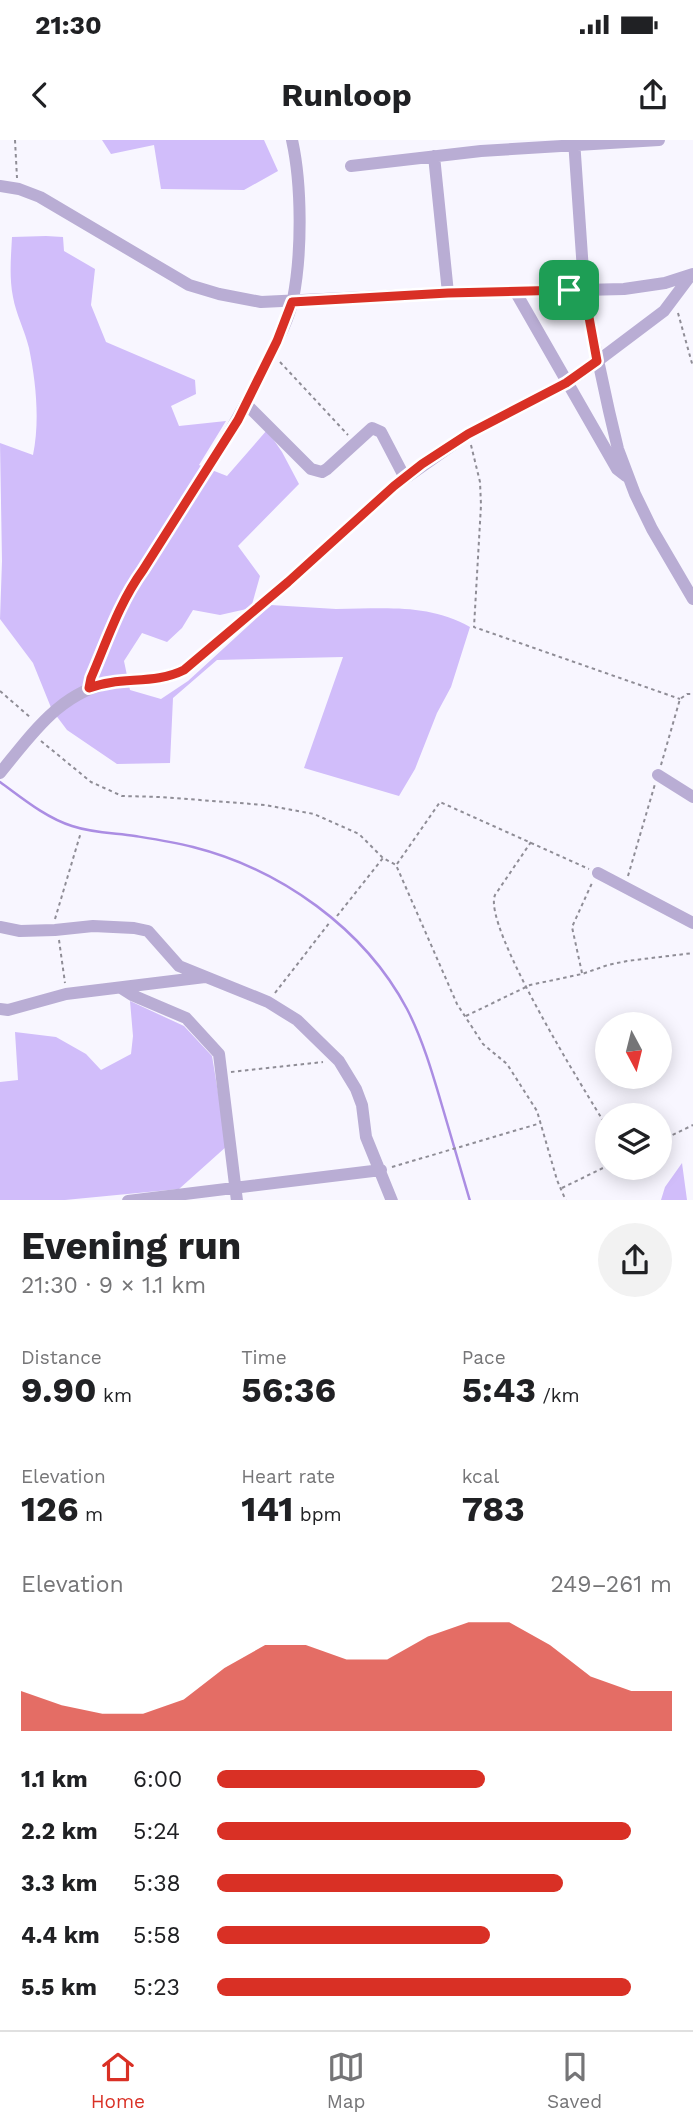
<!DOCTYPE html>
<meta charset="utf-8">
<style>
body{margin:0;font-family:"Work Sans",sans-serif;background:#f2f2f2;color:#202124;height:100vh;display:flex;flex-direction:column;font-size:26px;white-space:nowrap}
*{box-sizing:border-box;margin:0}
p{font-size:23px;color:#757577}
.icon{flex:none;width:38px;height:38px;fill:none;stroke:currentColor;stroke-width:2;stroke-linecap:round;stroke-linejoin:round}
.map{position:relative;height:1060px;overflow:hidden}
.sheet{display:flex;flex-direction:column;background:#fff;flex:1}
.sheet>*{flex:none}
.needle{width:46px;rotate:173deg}
.fabs{position:absolute;left:595px;top:872px;display:grid;gap:14px}
.fabs a{display:grid;place-items:center;width:77px;height:77px;border-radius:50%;background:#fff;box-shadow:0 4px 18px #0003;font-size:35px}
.pin{position:absolute;display:grid;place-items:center;width:60px;height:60px;color:#fff;margin:-30px;border-radius:14px;box-shadow:0 4px 10px #0006}
.round{display:grid;place-items:center;flex:none;width:74px;height:74px;border-radius:37px;background:#f2f2f2}
.headline{display:flex;align-items:center;justify-content:space-between;height:119px;padding:0 21px}
h1{font-size:38px;font-weight:700;line-height:52px}
.figures{display:grid;grid-template-columns:repeat(3,1fr);gap:10px;height:119px;padding:7px 21px}
.figures div{display:grid;align-content:center}
.figures b{font-size:35px;font-weight:700}
.figures small{font-size:19px;font-weight:400}
.figures p{font-size:19px}
.chart{height:196px;padding:14px 21px}
.chart p{display:flex;justify-content:space-between}
.chart svg{width:100%;height:126px;margin-top:7px;fill:#d93025;opacity:.7}
ul{padding:0 21px;list-style:none;font-size:23px}
li{display:grid;grid-template-columns:112px 84px 1fr;align-items:center;height:52px}
li i{height:18px;border-radius:9px;background:#d93025}
.status{display:flex;justify-content:space-between;align-items:center;height:49px;padding:0 35px;background:#fff;direction:ltr}
.status svg{height:19px;fill:currentColor}
header{display:flex;justify-content:space-between;align-items:center;height:91px;padding:0 21px;background:#fff;font-size:32px;font-weight:700}
.menu{display:flex;justify-content:space-around;align-items:center;height:98px;border-top:2px solid #e0e0e0;background:#fff;font-size:19px;color:#757577}
.menu a{display:grid;justify-items:center;gap:4px}
.menu .selected{color:#d93025}
.map>svg:first-child{display:block}
</style>
<div class="status"><b>21:30</b><svg viewBox="0 0 49 12"><path d="M0 12V9h3v3zM5 12V6h3v6zM10 12V3h3v9zM15 12V0h3v12zM26 1h20v11H26zM47 4h2v5h-2z"/></svg></div>
<header><svg class="icon" aria-label="back" viewBox="0 0 24 24"><path d="M15 5l-7 7 7 7"/></svg>Runloop<svg class="icon" aria-label="share" viewBox="0 0 24 24"><path d="M12 15V3M7 8l5-5 5 5M5 13v7h14v-7"/></svg></header>
<div class="map">
<svg width="693" height="1061" viewBox="0 0 693 1061">
<rect width="100%" height="100%" fill="#f8f6ff"/>
<path fill="#d1bdfa" d="M102,0H264L278,31L244,50L161,49L154,5L111,14Z
M46,96L63,97L64,111L95,129L91,165L106,202L195,240L196,254L171,266L179,286L226,281L199,325L227,336L267,290L282,312L299,344L238,406L260,436L251,468L220,475L193,470L182,488L167,502L142,493L124,521L130,550L161,559L188,541L271,465C292,466 314,468 336,469C383,469 427,463 470,487L451,547L437,573L415,629L399,656L304,628L343,517L217,520L173,558L170,623L117,624L67,590L52,570L33,523L0,479L2,421L0,303L33,315C40,281 36,242 29,208C25,191 16,174 13,157C9,137 11,117 12,97Z
M130,861L184,886L212,916L227,1006L179,1049L65,1060L0,1061V942L18,940L15,892L56,897L86,914L101,930L131,914L133,896Z
M682,1023L687,1060H661L665,1047Z"/>
<g fill="none" stroke-linecap="round" stroke-linejoin="round">
<path stroke="#ab8de3" stroke-width="2.5" d="M0,642C22,658 46,678 72,686C93,693 114,693 135,696C154,699 174,702 193,707C280,729 364,788 407,869C423,900 433,935 443,969C452,999 461,1030 470,1061"/>
<path stroke="#8f8d96" stroke-width="2" stroke-dasharray="3.5 3.5" stroke-linecap="butt" d="M15,0L17,38
M678,173L693,227
M280,222L348,295
M471,305L480,342L481,365L474,487L680,559
M0,551L31,578
M41,601L91,642L122,656L161,657L265,665L314,674L359,694L383,718L396,725L457,864L483,904L507,924L537,971L557,1040L566,1061
M661,625L680,559L687,554H693
M531,702L495,755C482,786 586,953 607,987
M397,724L440,662L589,729
M628,736L655,644
M337,776L383,718
M55,779L81,692
M59,800L65,843
M582,833L572,787L592,743
M275,853L330,782
M466,876L530,845L582,834L608,825L627,821L693,813
M231,932L323,922
M660,1001L693,985
M392,1027L541,983
M562,1048L607,1026"/>
<path stroke="#b9add4" stroke-width="12" d="M574,0L585,160L609,271L618,309L635,354L652,389L693,459
M434,16L448,153
M351,26L481,11L659,0
M0,46L19,49L40,57L189,145L219,154L261,162L448,153L624,149L665,143L693,134
M515,151L617,329L626,336
M246,264L311,329L322,332L327,329L372,288L381,292L405,338
M89,548L91,538C107,501 119,463 143,430C186,364 229,299 264,228C274,207 288,183 293,159C302,114 302,45 292,0
M0,633C32,594 62,549 116,542C140,538 161,541 184,530L288,442L394,346L468,294L567,243L591,226L664,171L691,135
M658,635L693,657
M598,733L693,783
M0,787L20,791L55,790L93,786L134,788L148,791L179,826L268,862L297,880L339,921L356,949L362,965L366,997L392,1061
M121,848L132,855L186,878L219,914L237,1061
M0,869L8,870L66,854L205,837
M128,1061L381,1030"/>
</g>
<g fill="none" stroke-linecap="round" stroke-linejoin="round">
<defs>
<path id="route" d="M569,150H584L597,221L566,243L468,294L422,324L394,346L288,442L184,530C154,545 120,536 89,548L91,538C107,501 119,463 143,430L238,280L277,201L292,162L448,153Z"/>
</defs>
<use href="#route" stroke="#fff" stroke-width="14"/>
<use href="#route" stroke="#d93025" stroke-width="9"/>
</g>
</svg>
<div class="fabs">
<a><svg class="needle" viewBox="-14 -14 28 28"><path d="M0-13l5 13h-10z" fill="#e53935"/><path d="M0 13l5-13h-10z" fill="#757577"/></svg></a>
<a><svg class="icon" aria-label="layers" viewBox="0 0 24 24"><path d="M12 4l9 5-9 5-9-5zM3 14l9 5 9-5"/></svg></a>
</div>
<div class="pin" style="left:569px;top:150px;background:#1e9e55"><svg class="icon" aria-label="arrive" viewBox="0 0 24 24"><path d="M6 21V4h12l-3 4 3 4H6"/></svg></div>
</div>
<section class="sheet">
<div class="headline"><div><h1>Evening run</h1><p>21:30 · 9 × 1.1 km</p></div><a class="round"><svg class="icon" aria-label="share" viewBox="0 0 24 24"><path d="M12 15V3M7 8l5-5 5 5M5 13v7h14v-7"/></svg></a></div>
<div class="figures">
<div><p>Distance</p><b>9.90<small> km</small></b></div>
<div><p>Time</p><b>56:36</b></div>
<div><p>Pace</p><b>5:43<small> /km</small></b></div>
</div>
<div class="figures">
<div><p>Elevation</p><b>126<small> m</small></b></div>
<div><p>Heart rate</p><b>141<small> bpm</small></b></div>
<div><p>kcal</p><b>783</b></div>
</div>
<div class="chart"><p><span>Elevation</span>249–261 m</p>
<svg viewBox="0 0 160 44" preserveAspectRatio="none"><path d="M0 44V30L10 35L20 38L30 38L40 33L50 22L60 14L70 14L80 19L90 19L100 11L110 6L120 6L130 14L140 25L150 30L160 30V44z"/></svg>
</div>
<ul>
<li><b>1.1 km</b>6:00<i style="width:59%"></i></li>
<li><b>2.2 km</b>5:24<i style="width:91%"></i></li>
<li><b>3.3 km</b>5:38<i style="width:76%"></i></li>
<li><b>4.4 km</b>5:58<i style="width:60%"></i></li>
<li><b>5.5 km</b>5:23<i style="width:91%"></i></li>
</ul>
</section>
<nav class="menu">
<a class="selected"><svg class="icon" aria-label="home" viewBox="0 0 24 24"><path d="M3 11l9-7 9 7M6 9v11h12V9"/></svg>Home</a>
<a><svg class="icon" aria-label="map" viewBox="0 0 24 24"><path d="M3 6l6-2 6 2 6-2v14l-6 2-6-2-6 2zM9 4v14M15 6v14"/></svg>Map</a>
<a><svg class="icon" aria-label="saved" viewBox="0 0 24 24"><path d="M7 4h10v16l-5-4-5 4z"/></svg>Saved</a>
</nav>
